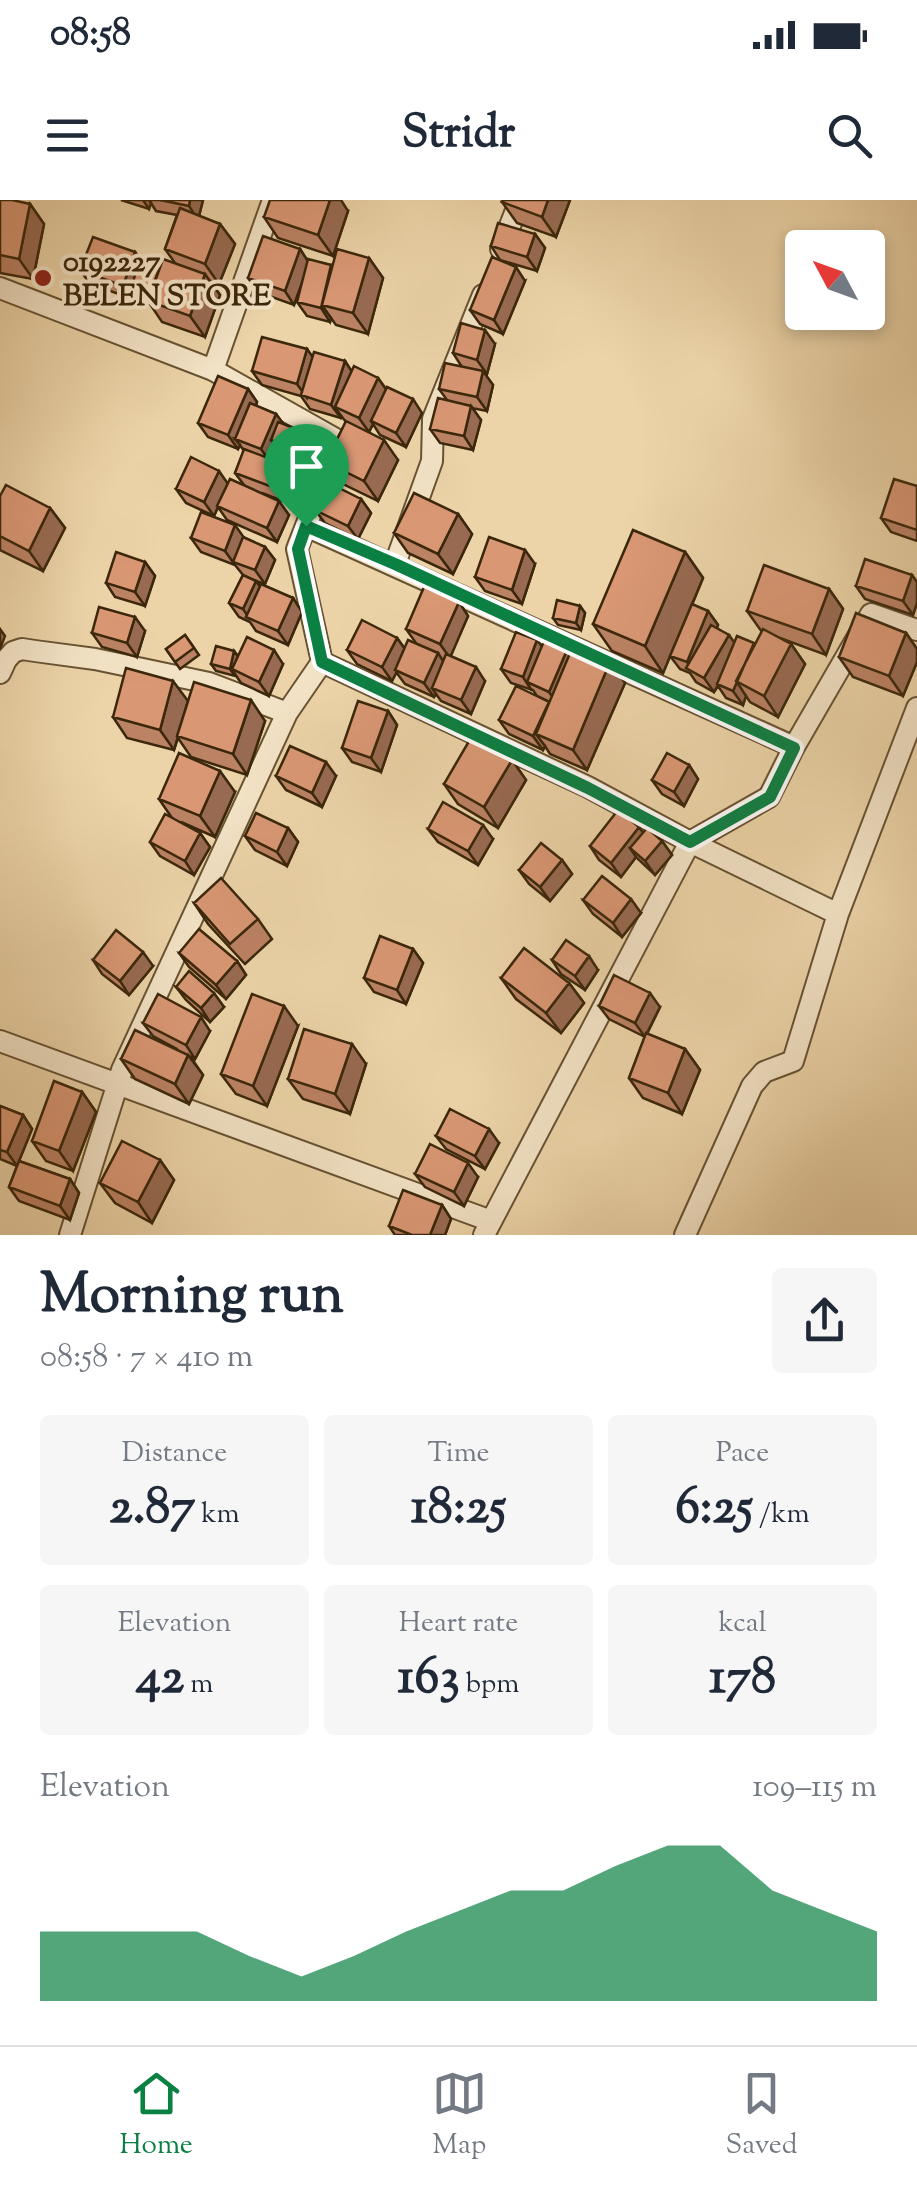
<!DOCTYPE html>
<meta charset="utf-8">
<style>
body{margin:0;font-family:"Sorts Mill Goudy",serif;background:#f6f6f7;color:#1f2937;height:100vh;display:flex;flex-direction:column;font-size:38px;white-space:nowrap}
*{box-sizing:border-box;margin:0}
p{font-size:32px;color:#747a83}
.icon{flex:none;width:55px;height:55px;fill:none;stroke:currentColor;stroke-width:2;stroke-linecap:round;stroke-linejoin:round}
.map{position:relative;height:1035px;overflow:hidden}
.sheet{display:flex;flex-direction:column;background:#fff;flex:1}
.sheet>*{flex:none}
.needle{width:65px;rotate:311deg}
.tools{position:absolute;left:785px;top:30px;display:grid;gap:20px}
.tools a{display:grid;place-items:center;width:100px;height:100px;border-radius:10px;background:#fff;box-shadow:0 5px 15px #0003;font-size:50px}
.pin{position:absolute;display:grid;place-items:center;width:85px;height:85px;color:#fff;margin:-102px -42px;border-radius:50% 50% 50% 0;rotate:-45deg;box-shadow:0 0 10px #0007}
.pin .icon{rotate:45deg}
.round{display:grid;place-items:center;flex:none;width:105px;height:105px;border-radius:10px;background:#f6f6f7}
.overview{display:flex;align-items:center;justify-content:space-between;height:170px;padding:0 40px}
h1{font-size:55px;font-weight:700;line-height:75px}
.stats{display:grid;grid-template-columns:repeat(3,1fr);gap:15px;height:170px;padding:10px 40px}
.stats div{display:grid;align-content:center;border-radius:10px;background:#f6f6f7;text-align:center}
.stats b{font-size:50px;font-weight:700}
.stats small{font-size:28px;font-weight:400}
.stats p{font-size:28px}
.chart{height:280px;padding:20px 40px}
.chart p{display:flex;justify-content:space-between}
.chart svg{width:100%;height:180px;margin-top:10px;fill:#0b8043;opacity:.7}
.status{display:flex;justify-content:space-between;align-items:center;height:70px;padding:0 50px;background:#fff;direction:ltr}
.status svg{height:28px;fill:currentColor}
header{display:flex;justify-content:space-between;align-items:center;height:130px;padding:0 40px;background:#fff;font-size:45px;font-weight:700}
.dock{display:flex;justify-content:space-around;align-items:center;height:140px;border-top:2px solid #e0e1e3;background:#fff;font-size:28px;color:#747a83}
.dock a{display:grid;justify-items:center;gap:5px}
.dock .active{color:#0b8043}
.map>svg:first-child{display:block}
</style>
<div class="status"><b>08:58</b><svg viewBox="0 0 49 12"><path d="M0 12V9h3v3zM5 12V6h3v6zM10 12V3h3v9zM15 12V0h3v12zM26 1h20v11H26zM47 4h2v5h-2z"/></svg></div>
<header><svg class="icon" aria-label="menu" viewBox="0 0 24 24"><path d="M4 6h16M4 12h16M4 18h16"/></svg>Stridr<svg class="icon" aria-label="search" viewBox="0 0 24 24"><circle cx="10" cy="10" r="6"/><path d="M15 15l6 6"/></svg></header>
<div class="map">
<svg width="917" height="1035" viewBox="0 0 917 1035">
<rect width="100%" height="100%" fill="#ecd4a8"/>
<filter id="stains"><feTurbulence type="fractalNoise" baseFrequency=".002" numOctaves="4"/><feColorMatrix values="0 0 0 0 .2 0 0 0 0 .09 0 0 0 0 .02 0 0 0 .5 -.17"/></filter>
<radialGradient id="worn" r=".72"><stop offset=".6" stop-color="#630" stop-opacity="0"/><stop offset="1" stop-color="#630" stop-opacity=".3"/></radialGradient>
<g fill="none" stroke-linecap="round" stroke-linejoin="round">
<defs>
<path id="minor" d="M501,49L520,0
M0,88L213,170L339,241L297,349L322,462L588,587L690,642L838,714
M213,170L273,0
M306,326L794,547
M395,364L432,261L433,219L483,95
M0,473L6,460L13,452L22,449L35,451L95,459L209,483L287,513
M0,841L491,1021
M70,1035L122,870L287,513L322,462
M484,1035L690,642L769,597L794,547L871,414L917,430
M685,1035L752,886L764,872L793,861L838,714L917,508"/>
</defs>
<use href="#minor" stroke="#675232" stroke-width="24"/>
<use href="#minor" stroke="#f3e3c6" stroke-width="20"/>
</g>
<path fill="#bb8264" stroke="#3b270b" stroke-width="2.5" d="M0,0L30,4L44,24L33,79L0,73Z
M121,0H203L199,16L220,24L235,44L219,84L210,81L220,95L205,137L162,122L148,101L142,99L136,90L133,99L90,84L80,70L135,52L140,59L175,63L165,49L177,15L156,11L151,3L149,9Z
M570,0L556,37L517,23L502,2Z
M348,11L333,56L278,38L264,17Z
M535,34L545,48L537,71L500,60L491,46Z
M300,49L307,60L331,65L369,58L383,78L368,134L336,125L331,118L330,122L307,116L297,102L300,88L294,105L258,92L248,78Z
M525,81L503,134L480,124L470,110Z
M495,144L487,174L484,173L493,185L487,211L472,208L481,220L473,250L440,243L430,229L447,200L439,189L462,167L453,153Z
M307,149L312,157L345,161L351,171L378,178L386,189L422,213L406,247L380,235L373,224L369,232L398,260L378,301L341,283L326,262L346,222L342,217L341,218L310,209L301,196L262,185L252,171Z
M248,189L257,202L256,206L276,214L283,224L319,248L312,266L281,254L277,249L273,259L292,267L302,281L293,305L262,293L289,315L277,342L227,320L218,307L214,316L186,303L176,289L228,283L244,285L235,273L244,251L240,245L238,249L208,237L198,223Z
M917,286V341L891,332L881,318Z
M0,296L50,308L65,328L43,371L0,350Z
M361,299L371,313L358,339L325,323L315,310Z
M458,314L472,334L453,374L408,353L394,333Z
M191,338H245L265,347L275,360L265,384L256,381L260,386L293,398L302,412L288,445L256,431L250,422L239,417L229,403L243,375L235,365L201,352Z
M685,352L703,378L692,405L708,411L718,425L717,428L734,442L755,445L762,432L747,411L829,389L843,409L826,455L780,438L791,444L805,464L778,517L750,502L746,496L743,505L726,498L718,486L714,492L696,482L690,473L680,469L670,456L663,473L612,451L593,424Z
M145,362L155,376L145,406L115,397L106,383Z
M535,364L522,404L485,391L475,377Z
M917,382V403L913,415L865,399L856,386Z
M459,402L468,416L450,456L485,481L471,514L441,501L436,494L434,497L405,484L396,472L392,481L357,464L347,450L397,438L405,449L416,443L406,429Z
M580,406L585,413L581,430L558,425L553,418Z
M145,431L137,457L102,447L92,433Z
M906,433L917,449V462L903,496L853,477L839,457Z
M185,435L199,455L180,469L166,449Z
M537,440L542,447L570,455L610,462L625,483L587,570L550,554L545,546L543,550L509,534L499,520L550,502L537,496L533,490L511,483L501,469Z
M234,451L238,456L283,464L269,496L241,483L235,474V476L216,471L211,464Z
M188,501L265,521L247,575L191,557L178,538L174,550L127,538L113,517Z
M388,511L397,525L381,572L352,562L342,548Z
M512,560L526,580L498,628L458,604L444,584Z
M689,565L698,579L684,606L662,594L652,580Z
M276,576H336L322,607L286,590Z
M235,592L215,637L181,622L200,633L210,647L194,675L160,656L150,642L172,618L159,599Z
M288,628L298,642L287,666L255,650L245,636Z
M428,629L493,639L478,665L438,642Z
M643,632L662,641L672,655L655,675L636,657L621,677L599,660L590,646Z
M562,660L572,674L550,701L529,684L519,670Z
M583,700L641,713L622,737L593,714Z
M194,703L258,719L272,739L245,764L208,724Z
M413,749L423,763L406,804L374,792L364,778Z
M179,753L237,761L246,775L226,799L189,767Z
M93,760L153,766L129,795L102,774Z
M552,760L598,770L585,790L561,774Z
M501,778L569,783L584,803L561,833L516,799Z
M176,787L224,807L210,822L186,800Z
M599,806L660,807L647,834L685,849L700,870L682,914L643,898L629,878L645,837L609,819Z
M143,823L210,831L195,859L190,856L203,875L189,904L135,879L121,859L175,848L153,836Z
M298,826L267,906L236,894L221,874Z
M366,864L350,914L303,899L288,879Z
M82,892L96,912L73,971L46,961L32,941Z
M0,906L23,915L32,929L19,961L70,979L79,993L70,1020L19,1001L9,987L17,966L0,959Z
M436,936L499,943L485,969L446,949Z
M160,960L174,980L152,1023L115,1003L100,983Z
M415,974L478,977L464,1006L425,987Z
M442,1005L451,1019L445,1035H395L389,1026Z"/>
<path fill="#986a51" stroke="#3b270b" stroke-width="2.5" d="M143,0H149L151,3L149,9Z
M190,0H203L198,20L189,6Z
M330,0H341L348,11L333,56L318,35Z
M548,0H570L556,37L542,17Z
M30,4L44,24L33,79L19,59Z
M220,24L235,44L219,84L205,64Z
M535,34L545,48L537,71L527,57Z
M300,49L309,63L294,105L285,91Z
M135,52L145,66L132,85L136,90L133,99L123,86Z
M369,58L383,78L368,134L353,113Z
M331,65L322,105L331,118L330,122L321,108Z
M516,67L525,81L503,134L494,120Z
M205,74L220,95L205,137L190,116Z
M485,130L495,144L487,174L477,160Z
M307,149L317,163L307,198L297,184Z
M345,161L354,175L335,207L342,217L341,218L331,205Z
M483,171L493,185L487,211L477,197Z
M378,178L388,192L371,221L373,224L369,232L359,218Z
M248,189L257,202L241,241L235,239L240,245L238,249L228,235Z
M413,199L422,213L406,247L396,233Z
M471,206L481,220L473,250L464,236Z
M276,214L286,227L271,240L277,249L271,263L261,249Z
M310,234L319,248L312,266L302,252Z
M384,240L398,260L378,301L364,281Z
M292,267L302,281L293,305L283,291Z
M219,271L228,284L214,316L204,302Z
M361,299L371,313L358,339L348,326Z
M279,301L289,315L277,342L267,328Z
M50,308L65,328L43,371L29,351Z
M458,314L472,334L453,374L438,354Z
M235,325L245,339L233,362L235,365L225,351Z
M265,347L275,360L265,384L255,370Z
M525,350L535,364L522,404L512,390Z
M685,352L703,378L663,473L645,446Z
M145,362L155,376L145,406L135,392Z
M912,375L917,382V403L913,415L903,401Z
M256,381L266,395L249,418L243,409Z
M829,389L843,409L826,455L812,434Z
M293,398L302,412L288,445L278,431Z
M459,402L468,416L450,458L440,444Z
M580,406L585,413L581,430L576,423Z
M708,411L718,425L697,474L687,462Z
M135,417L145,431L137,457L127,443Z
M0,429L5,436L0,449Z
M906,433L917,449V462L903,496L889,476Z
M729,435L739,449L714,492L704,478Z
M397,438L407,452L392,481L382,467Z
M537,440L547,453L527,482L532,491L523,477Z
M791,444L805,464L778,517L764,496Z
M274,450L283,464L269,496L259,482Z
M567,450L577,464L559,506L549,492Z
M234,451L239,458L232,469L235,476L230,469Z
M438,453L447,467L432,488L436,494L434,497L424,483Z
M610,462L625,483L587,570L573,550Z
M476,467L485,481L471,514L461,500Z
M173,481L188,501L174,550L160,530Z
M737,482L746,496L743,505L733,491Z
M251,500L265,521L247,575L233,554Z
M549,502L536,534L545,546L543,550L533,536Z
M388,511L397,525L381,572L371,558Z
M512,560L526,580L498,628L484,607Z
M326,562L336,576L322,607L312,593Z
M689,565L698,579L684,606L674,592Z
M220,571L235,592L215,637L200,616Z
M483,625L493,639L478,665L468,651Z
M639,627L649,641L630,648L636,657L621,677L611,663Z
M288,628L298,642L287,666L277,652Z
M200,633L210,647L194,675L185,661Z
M662,641L672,655L655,675L645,661Z
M562,660L572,674L550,701L540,687Z
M631,699L641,713L622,737L613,723Z
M413,749L423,763L406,804L397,790Z
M143,752L153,766L129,795L120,781Z
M589,756L598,770L585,790L575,776Z
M237,761L246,775L226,799L216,785Z
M569,783L584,803L561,833L546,813Z
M214,793L224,807L210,822L201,808Z
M650,793L660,807L645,837L635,823Z
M284,806L298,826L267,906L253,886Z
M201,817L210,831L195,859L186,845Z
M352,844L366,864L350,914L335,894Z
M685,849L700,870L682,914L668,893Z
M188,855L203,875L189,904L175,884Z
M82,892L96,912L73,971L59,951Z
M23,915L32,929L17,966L7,952Z
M489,929L499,943L485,969L475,956Z
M160,960L174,980L152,1023L138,1002Z
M468,963L478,977L464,1006L454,992Z
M70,979L79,993L70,1020L60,1006Z
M442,1005L451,1019L445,1035H430Z"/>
<path fill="#d99774" stroke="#3b270b" stroke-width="2.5" d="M0,0H12L30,4L19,59L0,55Z
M160,0H190L189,6Z
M270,0H330L318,35L264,17Z
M503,0H548L542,17L502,2Z
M180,8L220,24L205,64L165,49Z
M498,23L535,34L527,57L491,46Z
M263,36L300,49L285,91L248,78Z
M93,37L135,52L123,86L80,70Z
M337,49L369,58L353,113L322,105Z
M141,56L162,61L151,91L132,85Z
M492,57L516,67L494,120L470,110Z
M163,59L205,74L190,116L148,101Z
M308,59L331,65L321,108L297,102Z
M461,123L485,130L477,160L453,153Z
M262,137L307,149L297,184L252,171Z
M314,152L345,161L331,205L301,195Z
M445,163L483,171L477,197L439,189Z
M354,166L378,178L359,218L335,207Z
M218,176L248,189L228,235L198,223Z
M387,187L413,199L396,233L371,221Z
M438,198L471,206L464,236L430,229Z
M250,203L276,214L261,249L235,239Z
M346,221L384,240L364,281L326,262Z
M278,222L310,234L302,252L271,240Z
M244,249L292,267L283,291L235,273Z
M191,257L219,271L204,302L176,289Z
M230,279L279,301L267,328L217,306Z
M894,279L917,286V330L881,318Z
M329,283L361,299L348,326L315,310Z
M6,285L50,308L29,351L0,336V296Z
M414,293L458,314L438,354L394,333Z
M201,312L235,325L225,351L191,338Z
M633,330L685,352L645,446L593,424Z
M243,337L265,347L255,370L233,362Z
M489,337L525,350L512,390L475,377Z
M116,352L145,362L135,392L106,383Z
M865,359L912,375L903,401L856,386Z
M764,365L829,389L812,434L747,411Z
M243,375L256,381L243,409L229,403Z
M261,384L293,398L278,431L246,417Z
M424,387L459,402L440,444L406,429Z
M557,400L580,406L576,423L553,418Z
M692,404L708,411L687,462L670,456Z
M99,407L135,417L127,443L92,433Z
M856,413L906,433L889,476L839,457Z
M362,420L397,438L382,467L347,450Z
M711,425L729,435L704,478L686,468Z
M763,429L791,444L764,496L736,481Z
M516,432L537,440L523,477L501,469Z
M185,435L194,448L175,462L166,449Z
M737,436L754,443L733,491L717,484Z
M247,437L274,450L259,482L232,469Z
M408,440L438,453L424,483L395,470Z
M544,441L567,450L549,492L527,482Z
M216,446L234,451L230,469L211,464Z
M573,446L610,462L573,550L536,534Z
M446,454L476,467L461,500L432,488Z
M126,468L173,481L160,530L113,517Z
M194,482L251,500L233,554L177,536Z
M516,486L549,502L533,536L499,520Z
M358,501L388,511L371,558L342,548Z
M472,536L512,560L484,607L444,584Z
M290,546L326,562L312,593L276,576Z
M179,553L220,571L200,616L159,599Z
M667,553L689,565L674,592L652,580Z
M443,602L483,625L468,651L428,629Z
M618,610L639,627L611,663L590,646Z
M256,613L288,628L277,652L245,636Z
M165,614L200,633L185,661L150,642Z
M647,628L662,641L645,661L630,648Z
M541,643L562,660L540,687L519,670Z
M602,676L631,699L613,723L583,700Z
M221,678L258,719L230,744L194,703Z
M199,729L237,761L216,785L179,753Z
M116,730L143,752L120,781L93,760Z
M380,736L413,749L397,790L364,778Z
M566,740L589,756L575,776L552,760Z
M524,748L569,783L546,813L501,778Z
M189,771L214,793L201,808L176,787Z
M614,775L650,793L635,823L599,806Z
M158,794L201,817L186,845L143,823Z
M252,794L284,806L253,886L221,874Z
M304,829L352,844L335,894L288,879Z
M135,830L188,855L175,884L121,859Z
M646,833L685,849L668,893L629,878Z
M54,881L82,892L59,951L32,941Z
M0,906L23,915L7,952L0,950Z
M450,909L489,929L475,956L436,936Z
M122,941L160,960L138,1002L100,983Z
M430,944L468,963L454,992L415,974Z
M19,961L70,979L60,1006L9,987Z
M403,990L442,1005L430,1035H412L389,1026Z"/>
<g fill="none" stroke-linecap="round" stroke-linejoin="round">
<defs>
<path id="route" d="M306,326L395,364L794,548L770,597L690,642L588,588L322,462L298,349Z"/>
</defs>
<use href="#route" stroke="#fff" stroke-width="20"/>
<use href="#route" stroke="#0b8043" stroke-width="12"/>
</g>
<circle fill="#8f2418" stroke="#f3e3c6" stroke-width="4" cx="43" cy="78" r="10"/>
<g text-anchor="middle" stroke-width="8" stroke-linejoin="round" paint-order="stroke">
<g font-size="30" font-weight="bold" fill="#3b270b" stroke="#f3e3c6" text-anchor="start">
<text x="63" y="71">0192227<tspan x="63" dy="34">BELEN STORE</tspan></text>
</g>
</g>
<rect width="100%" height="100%" filter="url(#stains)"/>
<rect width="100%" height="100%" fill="url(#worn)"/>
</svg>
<div class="tools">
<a><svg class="needle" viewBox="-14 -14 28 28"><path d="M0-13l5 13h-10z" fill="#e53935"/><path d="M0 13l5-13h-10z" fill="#747a83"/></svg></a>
</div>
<div class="pin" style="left:306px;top:326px;background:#1e9e55"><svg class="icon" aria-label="arrive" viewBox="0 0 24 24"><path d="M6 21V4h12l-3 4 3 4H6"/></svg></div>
</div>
<section class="sheet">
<div class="overview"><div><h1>Morning run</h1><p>08:58 · 7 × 410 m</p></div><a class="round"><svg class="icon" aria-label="share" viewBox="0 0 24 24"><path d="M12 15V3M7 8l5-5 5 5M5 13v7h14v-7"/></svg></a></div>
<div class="stats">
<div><p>Distance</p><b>2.87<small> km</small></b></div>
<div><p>Time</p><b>18:25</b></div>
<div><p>Pace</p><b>6:25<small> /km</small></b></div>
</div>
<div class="stats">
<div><p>Elevation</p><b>42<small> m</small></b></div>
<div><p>Heart rate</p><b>163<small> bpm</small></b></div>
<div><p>kcal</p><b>178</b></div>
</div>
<div class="chart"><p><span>Elevation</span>109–115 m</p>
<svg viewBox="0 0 160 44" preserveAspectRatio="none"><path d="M0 44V27L10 27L20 27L30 27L40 33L50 38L60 33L70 27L80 22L90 17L100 17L110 11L120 6L130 6L140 17L150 22L160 27V44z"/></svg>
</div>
</section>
<nav class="dock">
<a class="active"><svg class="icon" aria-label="home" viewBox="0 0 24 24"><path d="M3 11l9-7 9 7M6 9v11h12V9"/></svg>Home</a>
<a><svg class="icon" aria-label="map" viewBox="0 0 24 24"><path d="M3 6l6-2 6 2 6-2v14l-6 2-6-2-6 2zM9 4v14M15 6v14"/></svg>Map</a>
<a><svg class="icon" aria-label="saved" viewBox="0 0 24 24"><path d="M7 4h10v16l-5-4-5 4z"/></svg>Saved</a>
</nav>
